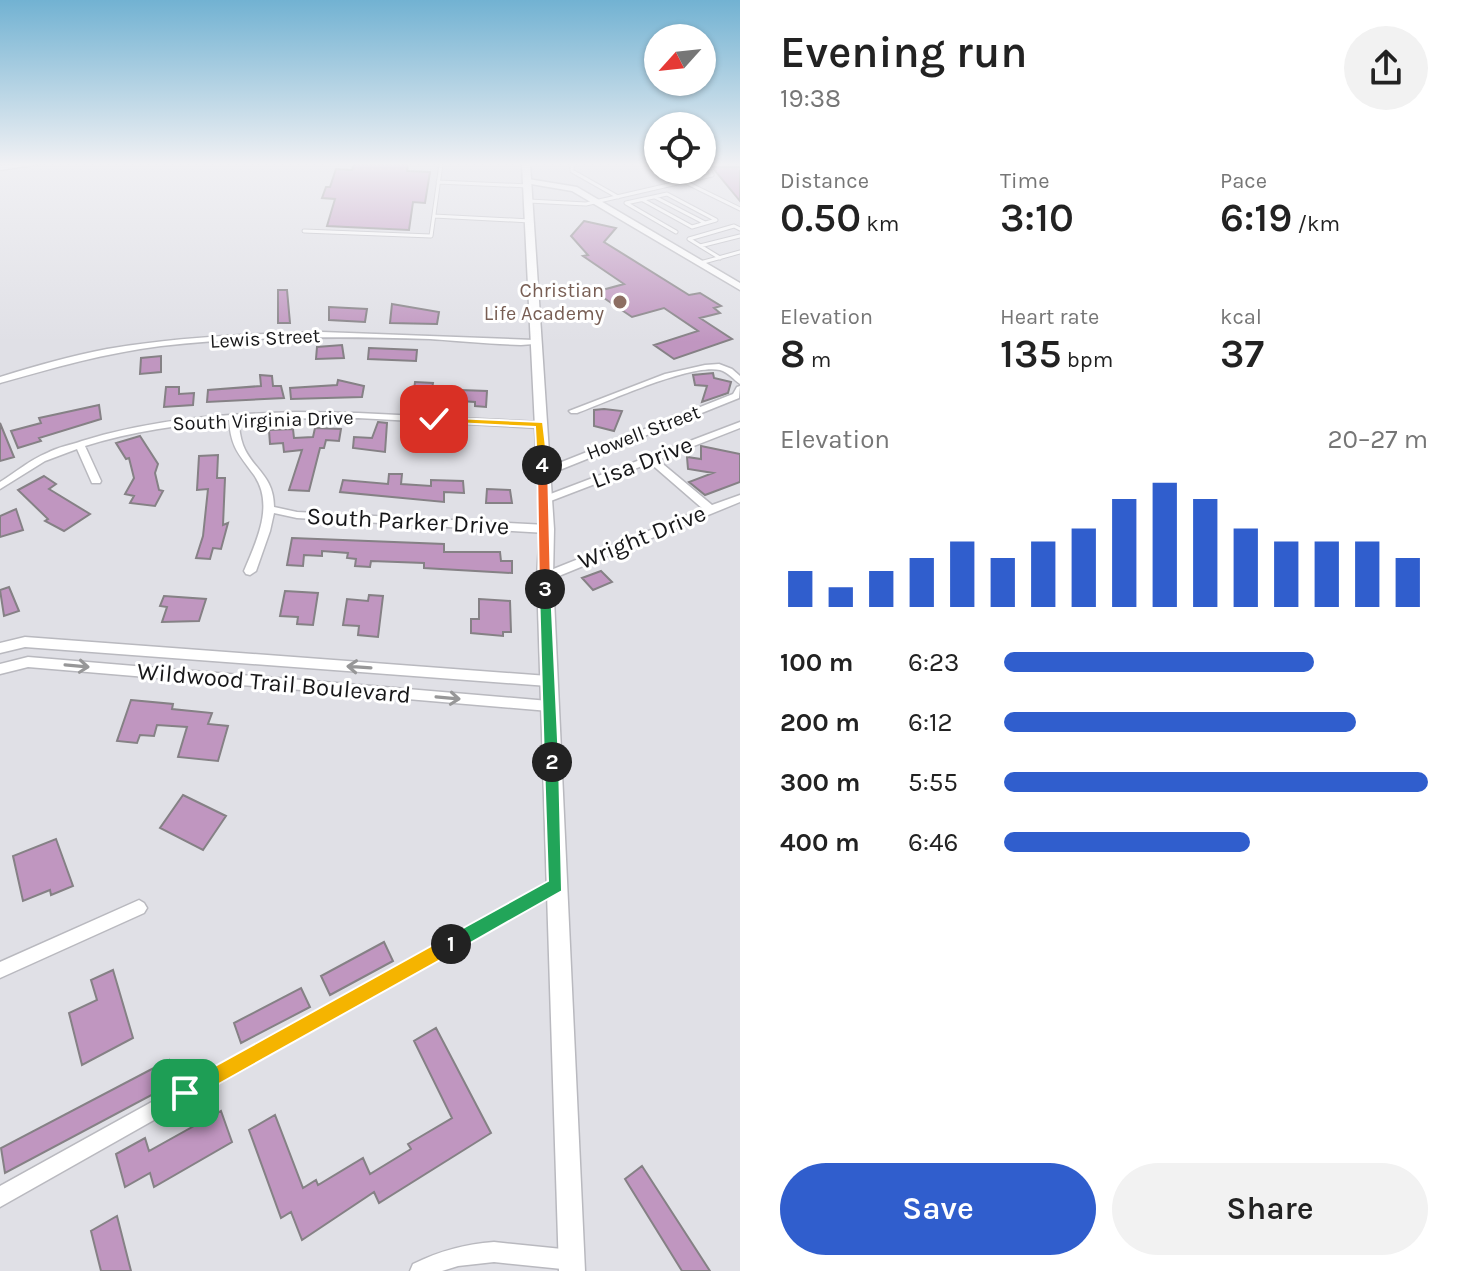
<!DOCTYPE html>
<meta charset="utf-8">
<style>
body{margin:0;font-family:Karla,sans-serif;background:#f2f2f2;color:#222;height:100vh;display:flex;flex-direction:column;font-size:30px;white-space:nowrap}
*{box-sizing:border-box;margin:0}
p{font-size:26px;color:#767676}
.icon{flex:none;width:44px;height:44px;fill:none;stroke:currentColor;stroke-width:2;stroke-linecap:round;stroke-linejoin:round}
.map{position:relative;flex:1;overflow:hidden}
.details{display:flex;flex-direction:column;background:#fff;width:728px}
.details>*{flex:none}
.needle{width:52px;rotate:243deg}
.fabs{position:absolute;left:644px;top:24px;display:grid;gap:16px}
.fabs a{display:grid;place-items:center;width:72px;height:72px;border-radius:50%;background:#fff;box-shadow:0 2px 6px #0004;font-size:40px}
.pin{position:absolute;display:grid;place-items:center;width:68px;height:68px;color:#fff;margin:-34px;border-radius:16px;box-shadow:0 4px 12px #0006}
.km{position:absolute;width:40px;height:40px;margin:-20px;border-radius:50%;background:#222;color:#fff;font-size:22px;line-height:40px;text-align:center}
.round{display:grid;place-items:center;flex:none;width:84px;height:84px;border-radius:42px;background:#f2f2f2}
.headline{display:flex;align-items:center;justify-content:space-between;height:136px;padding:0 40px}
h1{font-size:44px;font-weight:600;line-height:60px}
.metrics{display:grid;grid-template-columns:repeat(3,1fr);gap:12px;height:136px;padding:8px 40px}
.metrics div{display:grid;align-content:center}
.metrics b{font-size:40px;font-weight:600}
.metrics small{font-size:22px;font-weight:400}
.metrics p{font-size:22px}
.chart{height:224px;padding:16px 40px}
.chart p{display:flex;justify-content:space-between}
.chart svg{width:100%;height:144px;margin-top:8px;stroke:#305ecd;stroke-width:6}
.button{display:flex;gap:16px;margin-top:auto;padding:16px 40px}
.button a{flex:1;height:92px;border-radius:48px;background:#305ecd;color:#fff;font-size:32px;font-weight:600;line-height:92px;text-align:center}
.button a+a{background:#f2f2f2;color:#222}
ul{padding:0 40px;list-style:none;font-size:26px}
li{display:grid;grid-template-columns:128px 96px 1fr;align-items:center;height:60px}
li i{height:20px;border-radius:10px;background:#305ecd}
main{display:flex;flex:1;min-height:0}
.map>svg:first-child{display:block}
</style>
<main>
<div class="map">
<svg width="740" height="1271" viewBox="0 0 740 1271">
<rect width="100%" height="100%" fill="#e0e0e6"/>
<path fill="#c096c0" stroke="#858185" stroke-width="2" d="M354,164H408L407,171L430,172L425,203L413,202L409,230L327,226L335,199L322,198L326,187H330L336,169L352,170Z
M713,167H740V201L716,172Z
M584,221L616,228L604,242L689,295L700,293L721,306L714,308L720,313L700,318L732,339L674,359L654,345L698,331L664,308L632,317L595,292L624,284L583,256L588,255L571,236Z
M278,290H287L290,323H278Z
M392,304L439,312L437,324L390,323Z
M329,307L367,309L365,322L329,320Z
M342,345L344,358L316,359L317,347Z
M369,348L417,350L416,361L368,359Z
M161,356V372L140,374L141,358Z
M713,373L714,378L731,382L728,393L702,402L707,386L695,385L693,375Z
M260,375L272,376L273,386H281L284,398L207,402L208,390L261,386Z
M338,380L364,386L362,397L291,399L290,388L337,385Z
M415,382L433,383L432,389L487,391L486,407L475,406V402L413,398Z
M166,387H179V394L194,393L193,405L164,407Z
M99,405L101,419L39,438L41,441L18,448L11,431L41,423L39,418Z
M604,409L622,411L614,431L594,426V410Z
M378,422L387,423L385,452L353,448L354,437L372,438Z
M0,423L14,457L0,461Z
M315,428L341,429L339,441L326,440L324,448H320L309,491L289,490L302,450L284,452L283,443L270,444L269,430L293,429L294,438L313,437Z
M140,436L158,464L155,473L159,490L163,491L155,506L130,503L134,496L125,494L134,478L129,458L126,459L116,443Z
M701,446L740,454V482L705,495L689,482L713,473L688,469L687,457L701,459Z
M218,455L217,478H225L223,525L228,523L221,549L213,548L210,559L196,558L203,536L208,489L197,490L199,456Z
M389,474H402L401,484L431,486V480L463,481L464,493L444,492V502L340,492L343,480L388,484Z
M44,476L56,484L49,489L90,514L64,531L45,521L48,519L18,490Z
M487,489L510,490L512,503H486Z
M16,509L23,530L0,537V516Z
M292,538L444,544V552H500L501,561H512V573L424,568V563L371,561L370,567L355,566L356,559L347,558L348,553L322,551V556L304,555L303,566L287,565Z
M601,571L612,582L593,590L582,578Z
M9,587L19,611L4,616L0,590Z
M285,591L318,593L313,625L297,624L298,617L280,616Z
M369,595L383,596L378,637L358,635L359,626L343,625L347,599L368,601Z
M164,596L206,599L199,621L162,622L167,607L160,606Z
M479,599L510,601L511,632H503V636L471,633V619H479Z
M131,700L173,704L172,709L212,713L208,724L228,726L218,761L178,757L187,727L157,725L154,736L140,735L137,743L117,741Z
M183,795L226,816L203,850L160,828Z
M56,839L73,886L51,895L50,890L23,901L13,856Z
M384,942L393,961L330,995L321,976Z
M113,970L133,1038L82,1065L69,1013L97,1000L91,980Z
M301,988L310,1007L241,1043L234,1023Z
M436,1028L491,1133L379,1203L374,1192L302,1240L291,1212L281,1218L249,1130L275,1115L303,1188L316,1180L318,1185L363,1158L370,1174L411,1149L408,1144L452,1118L414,1041Z
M169,1060L176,1082L5,1173L1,1148Z
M221,1111L232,1142L154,1187L150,1173L125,1187L116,1154L145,1138L149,1151Z
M642,1166L710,1271H682L625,1179Z
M117,1216L131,1271H101L91,1231Z"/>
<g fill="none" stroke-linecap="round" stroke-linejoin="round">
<defs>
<path id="service" d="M572,164V171L618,197
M670,170L677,178L740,209
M438,182L528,186
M655,197L705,223
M643,200L692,227L716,220L667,194L626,203L676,232
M529,201L586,204L712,175L706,164
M434,216L530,221
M304,231L431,236L441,164
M700,246L740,236
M720,258L689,239L734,226L740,229
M700,263L740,252"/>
<path id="minor" d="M322,332L534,340L538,342L534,344L521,345C491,344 460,341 430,339C340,336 250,336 161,346C105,353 53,368 0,383V377C35,366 71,356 107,349C178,337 250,334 322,332Z
M719,364L732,369L740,376V384C734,380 728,372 720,370C691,363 607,402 577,413H571L569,411L665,374L705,365Z
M740,386L739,398L547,475L543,476L538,473L539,471L733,394L737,387Z
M296,412L358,413L540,422L545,425L540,428L358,418L239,419C239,428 240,437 243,445C252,469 274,475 274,507L297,512L547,525L552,529L547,533L297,518L274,513L270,531L256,571L250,575L246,574L244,571C256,542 275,505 254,475C239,454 231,448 229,420C180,425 133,431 85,446L101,481L100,483H92L77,449L45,461L0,489V482C16,472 30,460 47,453C58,447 71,445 82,441C152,419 223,414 296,412Z
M740,422V428L658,460L712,505L740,495V502L549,580H541L539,577L541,574L703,509L650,463L548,502H540L539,500L540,498Z
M25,637L548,676L552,677L554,681L552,685L548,686L25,647L0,653V643Z
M28,657L549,701L554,702L555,706L554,710L549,711L28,667L0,674V664Z
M556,878L561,880L564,885L561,890L0,1207V1186Z
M139,900L144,903L147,908L144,913L0,978V962Z
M494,1242L572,1250L579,1253L582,1260L579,1267L572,1270L494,1262L458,1266L442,1271H410L413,1264C440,1251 464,1244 494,1242Z"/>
<path id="tertiary" d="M17,164H40L0,170V166Z
M528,179L577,187L740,283V290L572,191L525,183L524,181Z"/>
<path id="secondary" d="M522,164H530L554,529L553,577L585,1271H559L537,577L540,529Z"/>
</defs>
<use href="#service" stroke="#b9b9bf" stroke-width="5"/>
<use href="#minor" stroke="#b9b9bf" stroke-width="3"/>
<use href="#tertiary" stroke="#b9b9bf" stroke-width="3"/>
<use href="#secondary" stroke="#b9b9bf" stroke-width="3"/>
<use href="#service" stroke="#fff" stroke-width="3"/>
<use href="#minor" fill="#fff" fill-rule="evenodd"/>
<use href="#tertiary" fill="#fff" fill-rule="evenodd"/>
<use href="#secondary" fill="#fff" fill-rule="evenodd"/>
</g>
<defs><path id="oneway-shaft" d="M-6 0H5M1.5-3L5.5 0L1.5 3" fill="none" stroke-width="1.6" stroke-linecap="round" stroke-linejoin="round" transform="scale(2)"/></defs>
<g stroke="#979798">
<use href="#oneway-shaft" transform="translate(77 666) rotate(5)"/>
<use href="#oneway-shaft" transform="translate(359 667) rotate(-176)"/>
<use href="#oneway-shaft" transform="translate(448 698) rotate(5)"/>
</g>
<linearGradient id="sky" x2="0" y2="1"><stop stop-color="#72b2d2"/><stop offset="0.48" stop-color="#f1f1f4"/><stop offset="1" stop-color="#f1f1f4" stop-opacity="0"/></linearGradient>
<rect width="740" height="342" fill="url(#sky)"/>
<path fill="#f5b400" stroke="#fff" stroke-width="2" d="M451,935L460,944L458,950L192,1099L185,1102L179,1099L176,1093L179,1086Z"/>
<path fill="#22a559" stroke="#fff" stroke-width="2" d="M552,755L559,762L562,891L458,950H445V938L548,881L544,762Z"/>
<path fill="#22a559" stroke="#fff" stroke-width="2" d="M545,585L551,589L559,762L552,768L544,762L539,589Z"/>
<path fill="#f0652b" stroke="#fff" stroke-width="2" d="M542,461L548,465L551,589L545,594L539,589L537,465Z"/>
<path fill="#f5b400" stroke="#fff" stroke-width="2" d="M431,417L543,422L548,465L542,468L537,465L535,427L434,422Z"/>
<circle fill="#8d6e63" stroke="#fff" stroke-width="3" cx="620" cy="302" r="8"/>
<g text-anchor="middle" stroke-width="6" stroke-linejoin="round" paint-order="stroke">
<g font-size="20" fill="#785e54" stroke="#fff" text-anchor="end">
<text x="604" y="297">Christian<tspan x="604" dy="23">Life Academy</tspan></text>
</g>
<g font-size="20" fill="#171719" stroke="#fff">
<text transform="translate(265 338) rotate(-3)" y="7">Lewis Street</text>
<text transform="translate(263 420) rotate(-2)" y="7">South Virginia Drive</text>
<text transform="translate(643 432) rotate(-21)" y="7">Howell Street</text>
</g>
<g font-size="24" fill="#171719" stroke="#fff">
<text transform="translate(642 462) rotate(-21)" y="8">Lisa Drive</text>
<text transform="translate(408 521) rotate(3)" y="8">South Parker Drive</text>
<text transform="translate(642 537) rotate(-22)" y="8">Wright Drive</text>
<text transform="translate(274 683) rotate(5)" y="8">Wildwood Trail Boulevard</text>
</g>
</g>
</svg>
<div class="fabs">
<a><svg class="needle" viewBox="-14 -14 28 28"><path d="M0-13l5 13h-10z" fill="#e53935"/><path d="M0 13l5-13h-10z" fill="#767676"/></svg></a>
<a><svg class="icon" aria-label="locate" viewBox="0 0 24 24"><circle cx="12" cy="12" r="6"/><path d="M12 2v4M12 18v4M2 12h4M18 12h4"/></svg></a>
</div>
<div class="pin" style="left:185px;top:1093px;background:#1e9e55"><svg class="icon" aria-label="arrive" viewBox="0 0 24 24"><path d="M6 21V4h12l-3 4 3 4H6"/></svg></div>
<div class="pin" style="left:434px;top:419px;background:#d93025"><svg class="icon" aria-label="check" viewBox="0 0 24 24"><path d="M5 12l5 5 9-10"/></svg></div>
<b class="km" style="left:451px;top:944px">1</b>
<b class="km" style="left:552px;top:762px">2</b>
<b class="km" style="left:545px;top:589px">3</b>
<b class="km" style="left:542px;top:465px">4</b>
</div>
<section class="details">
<div class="headline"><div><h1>Evening run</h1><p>19:38</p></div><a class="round"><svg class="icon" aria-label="share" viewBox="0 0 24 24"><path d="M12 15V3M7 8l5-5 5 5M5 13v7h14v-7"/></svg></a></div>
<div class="metrics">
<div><p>Distance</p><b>0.50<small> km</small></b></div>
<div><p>Time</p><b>3:10</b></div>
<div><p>Pace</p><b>6:19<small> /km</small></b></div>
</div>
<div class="metrics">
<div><p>Elevation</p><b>8<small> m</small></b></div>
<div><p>Heart rate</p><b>135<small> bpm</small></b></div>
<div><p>kcal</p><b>37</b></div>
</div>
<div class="chart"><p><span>Elevation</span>20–27 m</p>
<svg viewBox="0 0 160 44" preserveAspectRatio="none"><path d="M5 44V33M15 44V38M25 44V33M35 44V29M45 44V24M55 44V29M65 44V24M75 44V20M85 44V11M95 44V6M105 44V11M115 44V20M125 44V24M135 44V24M145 44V24M155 44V29"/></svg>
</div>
<ul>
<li><b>100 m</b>6:23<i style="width:73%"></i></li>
<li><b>200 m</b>6:12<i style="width:83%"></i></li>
<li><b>300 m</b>5:55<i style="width:100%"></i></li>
<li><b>400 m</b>6:46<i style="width:58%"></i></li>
</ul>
<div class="button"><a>Save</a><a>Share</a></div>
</section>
</main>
